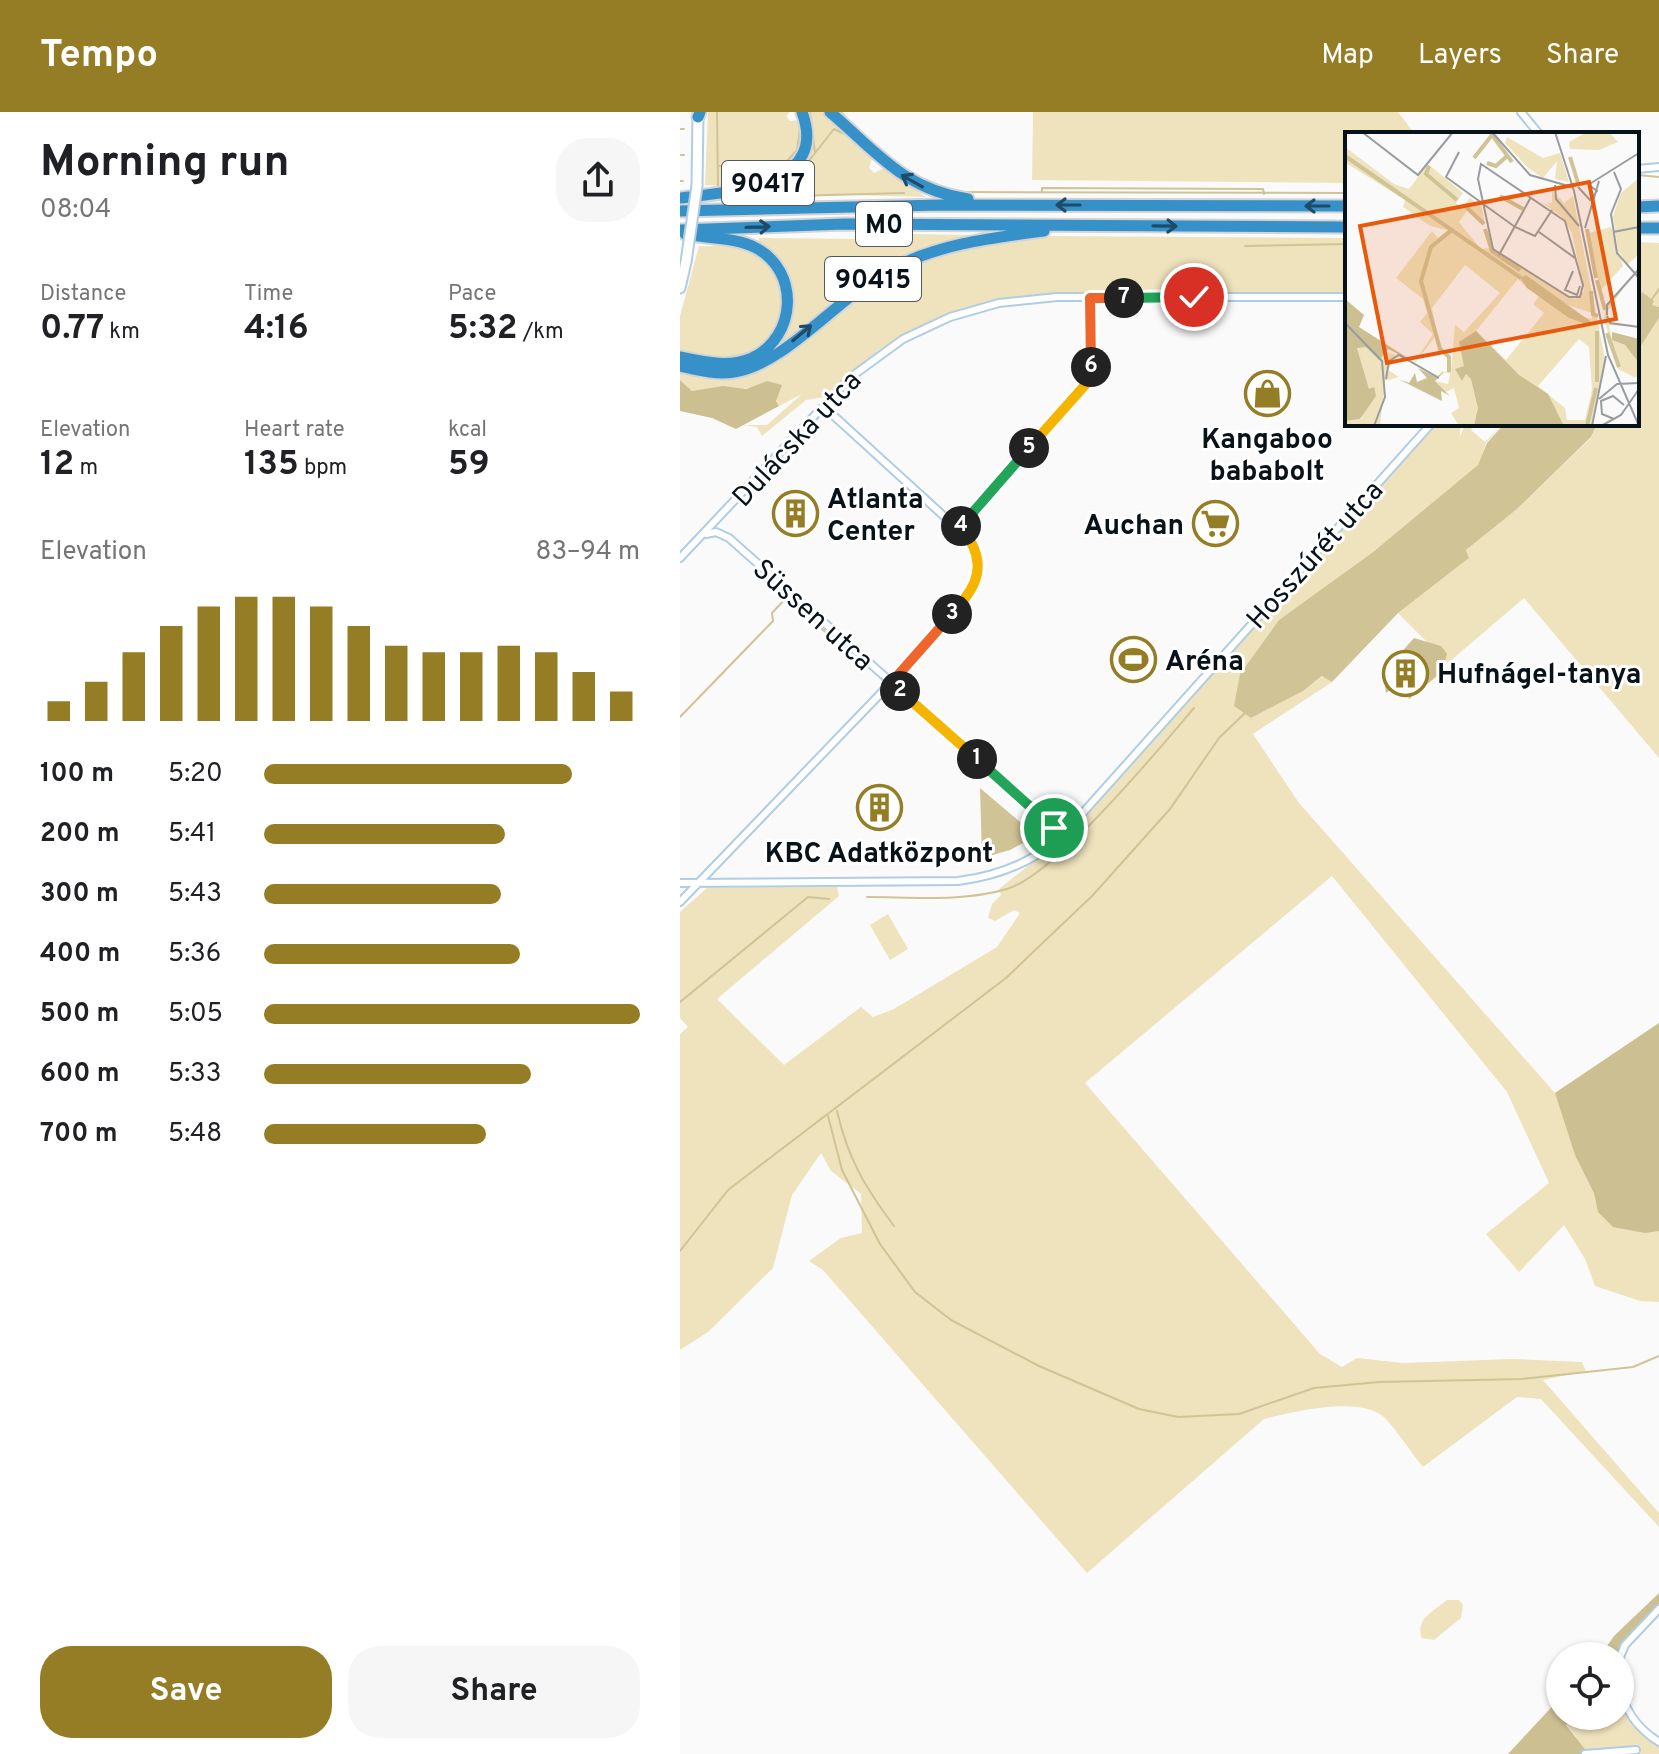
<!DOCTYPE html>
<meta charset="utf-8">
<style>
body{margin:0;font-family:Overpass,sans-serif;background:#f6f6f6;color:#202124;height:100vh;display:flex;flex-direction:column;font-size:30px;white-space:nowrap}
*{box-sizing:border-box;margin:0}
p{font-size:26px;color:#757577}
.icon{flex:none;width:44px;height:44px;fill:none;stroke:currentColor;stroke-width:2;stroke-linecap:round;stroke-linejoin:round}
.map{position:relative;flex:1;overflow:hidden}
.sheet{display:flex;flex-direction:column;background:#fff;width:680px}
.sheet>*{flex:none}
.buttons{position:absolute;left:866px;top:1530px;display:grid;gap:16px}
.buttons a{display:grid;place-items:center;width:88px;height:88px;border-radius:50%;background:#fff;box-shadow:0 2px 6px #0004;font-size:40px}
.pin{position:absolute;display:grid;place-items:center;width:68px;height:68px;color:#fff;margin:-34px;border:4px solid #fff;border-radius:50%;box-shadow:0 2px 8px #0007}
.km{position:absolute;width:40px;height:40px;margin:-20px;border-radius:50%;background:#222;color:#fff;font-size:22px;line-height:40px;text-align:center}
.round{display:grid;place-items:center;flex:none;width:84px;height:84px;border-radius:32px;background:#f6f6f6}
.head{display:flex;align-items:center;justify-content:space-between;height:136px;padding:0 40px}
h1{font-size:44px;font-weight:700;line-height:60px}
.figures{display:grid;grid-template-columns:repeat(3,1fr);gap:12px;height:136px;padding:8px 40px}
.figures div{display:grid;align-content:center}
.figures b{font-size:34px;font-weight:700}
.figures small{font-size:22px;font-weight:400}
.figures p{font-size:22px}
.chart{height:224px;padding:16px 40px}
.chart p{display:flex;justify-content:space-between}
.chart svg{width:100%;height:144px;margin-top:8px;stroke:#947d24;stroke-width:6}
.action{display:flex;gap:16px;margin-top:auto;padding:16px 40px}
.action a{flex:1;height:92px;border-radius:32px;background:#947d24;color:#fff;font-size:32px;font-weight:700;line-height:92px;text-align:center}
.action a+a{background:#f6f6f6;color:#202124}
ul{padding:0 40px;list-style:none;font-size:26px}
li{display:grid;grid-template-columns:128px 96px 1fr;align-items:center;height:60px}
li i{height:20px;border-radius:10px;background:#947d24}
header{display:flex;align-items:center;gap:48px;box-sizing:border-box;height:112px;padding:0 40px;background:#947d24;color:#fff}
header strong{font-size:38px}
nav{display:flex;gap:44px;margin-inline-start:auto;font-size:28px}
main{display:flex;flex:1;min-height:0}
.map>svg:first-child{display:block}
</style>
<header>
<strong>Tempo</strong>
<nav><a>Map</a><a>Layers</a><a>Share</a></nav>
</header>
<main>
<section class="sheet">
<div class="head"><div><h1>Morning run</h1><p>08:04</p></div><a class="round"><svg class="icon" aria-label="share" viewBox="0 0 24 24"><path d="M12 15V3M7 8l5-5 5 5M5 13v7h14v-7"/></svg></a></div>
<div class="figures">
<div><p>Distance</p><b>0.77<small> km</small></b></div>
<div><p>Time</p><b>4:16</b></div>
<div><p>Pace</p><b>5:32<small> /km</small></b></div>
</div>
<div class="figures">
<div><p>Elevation</p><b>12<small> m</small></b></div>
<div><p>Heart rate</p><b>135<small> bpm</small></b></div>
<div><p>kcal</p><b>59</b></div>
</div>
<div class="chart"><p><span>Elevation</span>83–94 m</p>
<svg viewBox="0 0 160 44" preserveAspectRatio="none"><path d="M5 44V38M15 44V32M25 44V23M35 44V15M45 44V9M55 44V6M65 44V6M75 44V9M85 44V15M95 44V21M105 44V23M115 44V23M125 44V21M135 44V23M145 44V29M155 44V35"/></svg>
</div>
<ul>
<li><b>100 m</b>5:20<i style="width:82%"></i></li>
<li><b>200 m</b>5:41<i style="width:64%"></i></li>
<li><b>300 m</b>5:43<i style="width:63%"></i></li>
<li><b>400 m</b>5:36<i style="width:68%"></i></li>
<li><b>500 m</b>5:05<i style="width:100%"></i></li>
<li><b>600 m</b>5:33<i style="width:71%"></i></li>
<li><b>700 m</b>5:48<i style="width:59%"></i></li>
</ul>
<div class="action"><a>Save</a><a>Share</a></div>
</section>
<div class="map">
<svg width="979" height="1642" viewBox="0 0 979 1642">
<rect width="100%" height="100%" fill="#fafafa"/>
<path fill="#eee3bc" d="M28,0H110L106,4L110,9L119,8C128,67 71,77 25,73Z
M128,0H141L192,46L189,56L194,61L204,56L246,85L171,83L28,89C35,85 48,85 58,83C107,73 140,56 128,0Z
M353,0H718L735,22H667V71L352,68Z
M228,122L290,123C248,135 206,150 170,175C146,192 127,218 101,230C122,187 118,159 78,130L79,126L177,127Z
M370,124L667,126V180L377,182L305,191L259,205L202,236L145,285L126,288L82,324L77,315L63,313H87L122,282L99,294L87,269C69,281 34,277 12,279L0,268V260L65,262L196,170L238,148L317,128Z
M957,130L979,131V195L971,193L962,180L957,187L960,175Z
M19,134C37,135 58,131 74,140C117,162 109,234 61,246C41,251 19,245 0,239V204Z
M979,206V646L844,486L768,551L718,501L789,446L786,438L837,397L911,326L917,312H957V240Z
M756,312H780V325L785,312H795L791,318L805,330L823,312L806,331L799,353L693,440L599,508L560,562L571,606L623,579L643,564L652,570L573,622L619,691L875,981L979,911V1190L960,1189L915,1174L905,1147L884,1113L839,1160L806,1122L869,1071L827,980L652,764L405,971L640,1242L662,1255L677,1246L723,1251L832,1247L902,1250L906,1259L863,1268L979,1401V1415L861,1287L837,1285L743,1355C730,1339 719,1321 705,1306C681,1283 613,1300 584,1307L407,1461L143,1158L129,1149L161,1126L182,1121L181,1082L151,1059L141,1041L112,1083L93,1156L28,1220L0,1238V922L8,915L0,906V800L27,776L157,775L159,784L37,887L104,953L181,895L193,905L214,897L317,835L340,801L334,798L315,809L308,806L312,792L321,783L319,777L394,717Z
M208,802L228,837L210,848L190,813Z
M767,1488H779L783,1493L781,1506L754,1528L742,1526C734,1508 755,1498 767,1488Z
M940,1586L954,1613L979,1635V1642H909L886,1612L895,1604H940Z"/>
<path fill="#ccbf92" d="M0,268L12,279L43,274L66,277L87,269L102,273L96,289L99,294L56,317L32,306L0,299Z
M734,526L761,534L767,542L762,560L729,587L725,573L740,558L736,551L726,549L714,560L720,571L706,581L703,561Z
M979,911V1119L965,1121L933,1115L918,1100L914,1081L895,1043L875,981Z
M979,1481V1492L943,1531L937,1544H920L934,1524Z
M880,1586V1604H895L886,1613L909,1642H828Z"/>
<path fill="#d0c396" d="M962,180L974,189L972,193L979,195V206L957,240V187Z
M824,312H917L911,325L837,397L786,438L789,446L718,501L652,570L642,564L623,579L571,606L554,594L560,562L599,508L693,440L798,353L807,331Z
M300,676L353,721V726L330,738L302,746Z"/>
<g fill="none" stroke-linecap="round" stroke-linejoin="round">
<path stroke="#d0c396" stroke-width="2" d="M161,0L168,8
M0,17H4
M135,41L154,17L165,22
M0,43H4
M40,54H71L86,65
M98,59L117,38L120,17
M958,63L979,65
M85,64L92,61
M0,69H3
M97,74L109,84L224,81
M102,75L113,69L135,41L130,0
M30,77L38,75L37,0
M278,80L667,81
M362,80V76L583,77L584,82
M565,134L667,132
M972,187L979,177
M101,480L162,535
M0,605L93,509L92,501L107,485
M187,785C232,785 283,790 327,777C375,763 478,638 514,596
M0,890L128,785L149,787
M157,999C168,1047 185,1075 214,1114
M148,1004L162,1058L200,1132L235,1180L271,1208L359,1254L459,1297L498,1305L559,1302L634,1276L699,1270L842,1267L953,1255L979,1244
M0,1139L48,1078L326,866L413,783L490,697L539,626L566,600"/>
<defs>
<path id="street" d="M841,0L859,22
M957,57L979,55
M279,416L406,272L412,251L410,186
M26,422L36,420L49,426L383,723
M0,446L171,265L223,227L270,205L319,191L377,185H667
M0,771L278,769C318,764 353,751 383,723L751,312
M0,790L204,578L286,486L298,461V450L289,427L143,294
M940,1545L945,1533L979,1497
M940,1572C943,1597 958,1617 979,1630
M905,1642L956,1638"/>
<path id="secondary" d="M17,74L18,2
M0,176L6,150"/>
<path id="highway" d="M150,0C197,40 223,77 288,87
M18,5L20,0
M0,86C47,80 150,76 122,0
M957,95L979,94
M0,99L262,93L667,94
M957,116H979
M0,118L164,112L667,115
M0,245C24,250 49,256 72,246C117,225 120,159 76,136C55,125 28,127 5,122
M0,254C18,258 36,263 54,260C105,253 161,182 211,157C259,132 311,126 364,119"/>
</defs>
<use href="#street" stroke="#b0cde3" stroke-width="10"/>
<use href="#secondary" stroke="#b0cde3" stroke-width="13"/>
<use href="#highway" stroke="#d3d4d6" stroke-width="15"/>
<use href="#street" stroke="#fff" stroke-width="6"/>
<use href="#secondary" stroke="#fff" stroke-width="9"/>
<use href="#highway" stroke="#3691c9" stroke-width="11"/>
<defs>
<path id="secondary-bridge" d="M6,150L17,74"/>
</defs>
<use href="#secondary-bridge" stroke="#b0cde3" stroke-width="13" stroke-linecap="butt"/>
<use href="#secondary-bridge" stroke="#fff" stroke-width="9"/>
</g>
<defs><path id="oneway-shaft" d="M-6 0H5M1.5-3L5.5 0L1.5 3" fill="none" stroke-width="1.6" stroke-linecap="round" stroke-linejoin="round" transform="scale(2)"/></defs>
<g stroke="#1d4b68">
<use href="#oneway-shaft" transform="translate(232 69) rotate(-151)"/>
<use href="#oneway-shaft" transform="translate(388 93) rotate(-180)"/>
<use href="#oneway-shaft" transform="translate(637 94) rotate(-180)"/>
<use href="#oneway-shaft" transform="translate(485 114) rotate(1)"/>
<use href="#oneway-shaft" transform="translate(78 115) rotate(-2)"/>
<use href="#oneway-shaft" transform="translate(122 221) rotate(-40)"/>
</g>
<g fill="none" stroke-linecap="round" stroke-linejoin="round">
<defs>
<path id="split-1" d="M297,647L374,716"/>
<path id="split-2" d="M220,579L297,647"/>
<path id="split-3" d="M220,579L211,571L272,502"/>
<path id="split-4" d="M272,502C290,482 306,462 293,434C289,426 282,420 281,414"/>
<path id="split-5" d="M281,414L349,336"/>
<path id="split-6" d="M349,336L406,272L411,255"/>
<path id="split-7" d="M411,255L410,186H444"/>
<path id="split-8" d="M444,186L514,185"/>
</defs>
<use href="#split-1" stroke="#fff" stroke-width="16"/>
<use href="#split-2" stroke="#fff" stroke-width="16"/>
<use href="#split-3" stroke="#fff" stroke-width="16"/>
<use href="#split-4" stroke="#fff" stroke-width="16"/>
<use href="#split-5" stroke="#fff" stroke-width="16"/>
<use href="#split-6" stroke="#fff" stroke-width="16"/>
<use href="#split-7" stroke="#fff" stroke-width="16"/>
<use href="#split-8" stroke="#fff" stroke-width="16"/>
<use href="#split-1" stroke="#22a559" stroke-width="10"/>
<use href="#split-2" stroke="#f5b400" stroke-width="10"/>
<use href="#split-3" stroke="#f0652b" stroke-width="10"/>
<use href="#split-4" stroke="#f5b400" stroke-width="10"/>
<use href="#split-5" stroke="#22a559" stroke-width="10"/>
<use href="#split-6" stroke="#f5b400" stroke-width="10"/>
<use href="#split-7" stroke="#f0652b" stroke-width="10"/>
<use href="#split-8" stroke="#22a559" stroke-width="10"/>
</g>
<defs>
<symbol id="shop-ring" viewBox="-11 -11 22 22"><circle r="9.5" fill="#fff" stroke="#947d24" stroke-width="1.5"/><path d="M-5-2.5h2.3a2.7 3.5 0 0 1 5.4 0H5L5.5 6h-11ZM-1.5-2.5h3a1.5 2.3 0 0 0-3 0Z" fill="#947d24"/></symbol>
<symbol id="building-ring" viewBox="-11 -11 22 22"><circle r="9.5" fill="#fff" stroke="#947d24" stroke-width="1.5"/><path d="M-4-6H4V6H1V3H-1V6H-4ZM-2.5-4.3h1.7v1.8h-1.7ZM.8-4.3h1.7v1.8H.8ZM-2.5-1h1.7V.8h-1.7ZM.8-1h1.7V.8H.8Z" fill="#947d24"/></symbol>
<symbol id="supermarket-ring" viewBox="-11 -11 22 22"><circle r="9.5" fill="#fff" stroke="#947d24" stroke-width="1.5"/><path d="M-6-5.5h2.5l.6 2H6L4.5 2H-2.5L-4.4-4H-6ZM-1.5 3.2a1.3 1.3 0 1 0 .1 0ZM3 3.2a1.3 1.3 0 1 0 .1 0Z" fill="#947d24"/></symbol>
<symbol id="stadium-ring" viewBox="-11 -11 22 22"><circle r="9.5" fill="#fff" stroke="#947d24" stroke-width="1.5"/><path d="M0-5a6.5 5 0 1 0 0 10a6.5 5 0 1 0 0-10ZM-3.5-1.8h7v3.6h-7Z" fill="#947d24"/></symbol>
</defs>
<g fill-rule="evenodd">
<use href="#shop-ring" x="562" y="256" width="51" height="51"/>
<use href="#building-ring" x="90" y="376" width="51" height="51"/>
<use href="#supermarket-ring" x="510" y="386" width="51" height="51"/>
<use href="#stadium-ring" x="428" y="522" width="51" height="51"/>
<use href="#building-ring" x="700" y="536" width="51" height="51"/>
<use href="#building-ring" x="174" y="670" width="51" height="51"/>
</g>
<g text-anchor="middle" stroke-width="6" stroke-linejoin="round" paint-order="stroke">
<g fill="#fff" stroke="#52595e" stroke-width="2">
<rect x="42" y="49" width="92" height="44" rx="6"/>
<rect x="176" y="90" width="56" height="44" rx="6"/>
<rect x="145" y="145" width="96" height="44" rx="6"/>
</g>
<g font-size="26" font-weight="bold" fill="#081219">
<text x="88" y="80">90417</text>
<text x="204" y="121">M0</text>
<text x="193" y="176">90415</text>
</g>
<g font-size="28" fill="#081219" stroke="#fff">
<text transform="translate(116 326) rotate(-47)" y="10">Dulácska utca</text>
<text transform="translate(634 442) rotate(-48)" y="10">Hosszúrét utca</text>
<text transform="translate(134 502) rotate(42)" y="10">Süssen utca</text>
</g>
<g font-size="28" font-weight="bold" fill="#081219" stroke="#fff" text-anchor="start">
<text x="587" y="336" text-anchor="middle">Kangaboo<tspan x="587" dy="32">bababolt</tspan></text>
<text x="147" y="396">Atlanta<tspan x="147" dy="32">Center</tspan></text>
<text x="504" y="422" text-anchor="end">Auchan</text>
<text x="485" y="558">Aréna</text>
<text x="757" y="571">Hufnágel-tanya</text>
<text x="199" y="750" text-anchor="middle">KBC Adatközpont</text>
</g>
</g>
<g transform="translate(665 20)">
<rect width="294" height="294" fill="#fafafa"/>
<path d="M242,0H264L273,10L254,18L225,17L224,10ZM162,5L198,26L215,21L224,50L210,47L212,29L198,46L183,36L160,11ZM0,15L49,52L64,57L83,32L118,61L111,71L116,76L125,66L137,75L140,93L122,79L114,90L136,117L144,116L230,167L239,159L227,101L217,85L196,70L207,75L201,70L207,71V57L219,71L228,64L260,227L246,294H114L106,281L114,276L109,256L101,260L90,249L103,252L105,242L97,239L91,246L69,231L88,202L75,190L82,181L78,167L51,146L87,99L93,106L102,98L85,94L58,75L60,68L1,31ZM120,133L155,161L119,200L110,193L106,238L91,244L70,231L90,205L94,210L87,176ZM181,143L217,171L247,181V187L236,184L243,192L224,186L194,164L188,172L199,181L161,228L131,199L173,147L182,156L175,146ZM234,207L244,215L247,258L240,288H222L220,276L193,254ZM294,46V122L282,133L273,118L268,84L276,61ZM266,95L278,134L255,159L244,101ZM288,142L262,180L265,190L281,194L264,193L267,208L280,213L294,231V245H289L273,237L259,186L261,173ZM18,213L51,223L43,238L54,245L40,249L35,294H0V289L16,287L26,265L12,216Z" fill="#eee3bc" fill-rule="evenodd"/>
<path d="M0,167L19,183L14,195L69,230L43,217L34,228L21,215L12,216L24,257L29,255L31,264L15,287L0,289ZM131,199L174,243L203,262L219,294H129L133,276L126,247L121,242L117,249L110,237L119,234L114,210ZM267,200L294,207V231L280,213L267,208ZM73,236L91,245L99,240L90,249L105,264L96,259L97,269L53,247L64,251L70,241L72,250L82,246Z" fill="#ccbf92"/>
<path d="M181,143L245,189L244,193L224,186L182,156L175,146Z" fill="#d0c396"/>
<path fill="none" stroke="#d0c396" stroke-width="4" d="M0,24L176,146M225,25L233,51M129,26L147,3L167,30M142,31L151,34L162,24M84,34L81,42L112,68M155,64L178,77M119,73L139,92M140,97L147,119L175,138M242,97L251,146M252,148L260,178M246,159L248,182L253,184M262,201L274,235M104,240V225L95,217L76,149L86,115L107,98M252,250V199M242,294L251,256"/>
<path fill="none" stroke="#999da0" stroke-width="2" d="M17,0L73,43L108,0M147,0L185,43L227,55M210,0L229,59L263,223L294,294M114,20L101,45L170,95L190,104L207,78M136,32L220,89L238,153L235,165H224L148,117L133,47ZM269,40L276,57L266,82L272,121L294,146M210,53L211,67L234,94M243,53L294,21M233,55L245,68L252,59L244,53M240,96L254,49M194,100L230,126M268,100L294,95M154,123L186,65M228,139L220,158L232,163L235,154M262,183V173L294,137M262,184L265,191L294,195M0,191L37,229L40,265L29,294M41,247L44,229L54,223L94,246M254,267L272,252L294,251M269,287L257,282L256,269L268,264L279,273M247,294L261,224M256,294L276,283L294,257"/>
<path fill="#e8590c" fill-opacity="0.15" stroke="#e8590c" stroke-width="4" d="M244,50L271,187L42,231L15,94Z"/>
<rect width="294" height="294" fill="none" stroke="#081219" stroke-width="4"/>
</g>
</svg>
<div class="buttons">
<a><svg class="icon" aria-label="locate" viewBox="0 0 24 24"><circle cx="12" cy="12" r="6"/><path d="M12 2v4M12 18v4M2 12h4M18 12h4"/></svg></a>
</div>
<div class="pin" style="left:374px;top:716px;background:#1e9e55"><svg class="icon" aria-label="arrive" viewBox="0 0 24 24"><path d="M6 21V4h12l-3 4 3 4H6"/></svg></div>
<div class="pin" style="left:514px;top:185px;background:#d93025"><svg class="icon" aria-label="check" viewBox="0 0 24 24"><path d="M5 12l5 5 9-10"/></svg></div>
<b class="km" style="left:297px;top:647px">1</b>
<b class="km" style="left:220px;top:579px">2</b>
<b class="km" style="left:272px;top:502px">3</b>
<b class="km" style="left:281px;top:414px">4</b>
<b class="km" style="left:349px;top:336px">5</b>
<b class="km" style="left:411px;top:255px">6</b>
<b class="km" style="left:444px;top:186px">7</b>
</div>
</main>
